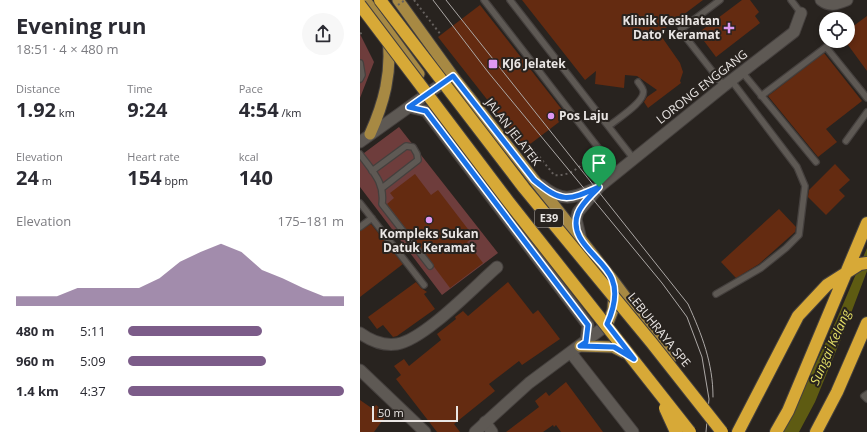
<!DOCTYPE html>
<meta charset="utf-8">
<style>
body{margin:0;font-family:"Open Sans",sans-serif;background:#f7f7f7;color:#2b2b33;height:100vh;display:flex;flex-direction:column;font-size:15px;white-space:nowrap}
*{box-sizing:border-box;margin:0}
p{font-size:13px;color:#7c7c81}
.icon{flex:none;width:22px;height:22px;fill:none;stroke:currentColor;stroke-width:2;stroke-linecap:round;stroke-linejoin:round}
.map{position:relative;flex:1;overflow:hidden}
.drawer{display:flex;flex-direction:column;background:#fff;width:360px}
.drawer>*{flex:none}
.fabs{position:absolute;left:459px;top:12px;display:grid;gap:8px}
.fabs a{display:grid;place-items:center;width:36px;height:36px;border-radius:50%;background:#fff;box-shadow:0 2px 6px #0003;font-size:20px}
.scale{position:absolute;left:12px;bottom:10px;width:86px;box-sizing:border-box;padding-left:4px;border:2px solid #eae6e4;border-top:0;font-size:11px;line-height:14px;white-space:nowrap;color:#eae6e4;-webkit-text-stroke:3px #28231f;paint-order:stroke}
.pin{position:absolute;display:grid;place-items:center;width:34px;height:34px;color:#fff;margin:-41px -17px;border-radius:50% 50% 50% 0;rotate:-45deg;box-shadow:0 0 4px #0007}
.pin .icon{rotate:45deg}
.round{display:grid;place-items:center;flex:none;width:42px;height:42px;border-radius:21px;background:#f7f7f7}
.overview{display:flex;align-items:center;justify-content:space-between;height:68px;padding:0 16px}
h1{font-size:22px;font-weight:700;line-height:30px}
.figures{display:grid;grid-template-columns:repeat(3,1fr);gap:6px;height:68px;padding:4px 16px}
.figures div{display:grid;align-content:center}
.figures b{font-size:20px;font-weight:700}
.figures small{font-size:11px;font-weight:400}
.figures p{font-size:11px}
.chart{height:112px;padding:8px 16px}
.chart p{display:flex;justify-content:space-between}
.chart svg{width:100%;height:72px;margin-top:4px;fill:#7c5c89;opacity:.7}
ul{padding:0 16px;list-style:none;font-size:13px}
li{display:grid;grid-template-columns:64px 48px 1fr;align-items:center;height:30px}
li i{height:10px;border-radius:5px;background:#7c5c89}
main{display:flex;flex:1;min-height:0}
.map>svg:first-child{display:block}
</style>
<main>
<section class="drawer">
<div class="overview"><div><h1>Evening run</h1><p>18:51 · 4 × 480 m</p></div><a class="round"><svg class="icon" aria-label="share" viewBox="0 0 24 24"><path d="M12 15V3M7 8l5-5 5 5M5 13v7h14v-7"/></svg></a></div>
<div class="figures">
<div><p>Distance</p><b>1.92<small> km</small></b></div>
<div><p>Time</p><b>9:24</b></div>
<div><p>Pace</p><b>4:54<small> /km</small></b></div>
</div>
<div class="figures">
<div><p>Elevation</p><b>24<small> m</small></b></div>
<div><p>Heart rate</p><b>154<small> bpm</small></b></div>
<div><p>kcal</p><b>140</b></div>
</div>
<div class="chart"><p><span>Elevation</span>175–181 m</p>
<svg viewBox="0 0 160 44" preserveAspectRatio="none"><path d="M0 44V38L10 38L20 38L30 33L40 33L50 33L60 33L70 27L80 17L90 11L100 6L110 11L120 22L130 27L140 33L150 38L160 38V44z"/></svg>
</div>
<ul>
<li><b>480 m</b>5:11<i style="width:62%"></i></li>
<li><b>960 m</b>5:09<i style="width:64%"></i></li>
<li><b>1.4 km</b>4:37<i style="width:100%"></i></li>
</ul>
</section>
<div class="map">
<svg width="507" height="432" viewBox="0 0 507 432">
<rect width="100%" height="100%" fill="#28231f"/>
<path fill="#6e3d3c" d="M0,34L14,62L0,98Z
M39,127L138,253L82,295L0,187V156Z"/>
<path fill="#5e5b12" d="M507,248V271L485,329L455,402L439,432H423L476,321Z"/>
<path fill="#642b11" d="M162,0H343L299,33L320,63L323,72L320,81L321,83L288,108L284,102L287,97L297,90L277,76L265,75L264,88L235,84L236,71L225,80Z
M382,0H390L399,12L395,16L400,23L356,57L338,33Z
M120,5L207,116L165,148L78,37Z
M507,16V71L488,45V30Z
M464,53L502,101L466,129L477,142L458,157L408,96Z
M475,164L490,180L479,190L485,196L466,215L448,197L449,190Z
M55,174L71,195L78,190L114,237L107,242L123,263L90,288L27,204L34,198L30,193Z
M419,209L436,227L435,232L399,264L376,278L361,262Z
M11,224L43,264L0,297V231Z
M56,282L61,288L67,292L64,294L75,309L37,336L33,337L23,325L17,329L8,317Z
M148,282L173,314L178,310L200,339L162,365L159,361L129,384L135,391L94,424L100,432H77L36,379L41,375L34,366L44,359L49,366L81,340L77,334L96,319L95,317L103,311L108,316Z
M206,382L243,432H201L196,425L194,427L193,425L183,432H146L179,407L175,401L186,392L189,396Z
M0,400L13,409L16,405L27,414L14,432H0Z"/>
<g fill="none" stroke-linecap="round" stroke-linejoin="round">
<defs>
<path id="service" d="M124,0L257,172
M150,0L273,158
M360,0L320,30L364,86
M431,0L441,13
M0,63L2,75L0,79
M382,72L456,162
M401,96L466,47L507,98
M249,126C257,119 287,101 283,90C282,87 279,84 278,82
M486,141L507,112
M0,154C12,171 25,182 22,204L70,266
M12,171L46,146L53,147L57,154L58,160L22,188
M0,203L64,285
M0,227L12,218
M356,294L401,268L426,248L439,235L445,186L437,167L371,80
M507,394L504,396L507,399"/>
<path id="minor" d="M461,0C470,7 477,4 487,0
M181,185C202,202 211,199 234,189
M221,240L216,219L218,212L239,187L364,86L434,32L441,13
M0,333C11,341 23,346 37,344C64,340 115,286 137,267
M211,353L273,432
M0,370L65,432
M125,422L132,432"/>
<path id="tertiary" d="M49,107L66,111L228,325L226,342
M0,142L91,77
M115,432L169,383L247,325"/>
<path id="primary" d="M5,0L59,74
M38,0L95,79L252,279L311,358
M10,134C24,103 32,73 28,39
M247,325L253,310L254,292
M220,346L253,347L269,355"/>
<path id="motorway" d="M378,432L438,316L467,285L500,264L507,263
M416,432L428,411L507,223
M456,432L477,392L507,323"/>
</defs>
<use href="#service" stroke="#45403e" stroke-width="8"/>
<use href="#minor" stroke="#45403e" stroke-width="13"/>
<use href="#tertiary" stroke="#45403e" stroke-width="13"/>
<use href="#primary" stroke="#45403e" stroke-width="13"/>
<use href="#motorway" stroke="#45403e" stroke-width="14"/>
<path stroke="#66615e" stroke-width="2" stroke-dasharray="2 3" stroke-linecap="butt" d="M54,0L81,35
M170,145L194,175C209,177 226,166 229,150"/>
<use href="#service" stroke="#5e5954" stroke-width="5.5"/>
<use href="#minor" stroke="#5e5954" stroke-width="11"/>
<use href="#tertiary" stroke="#5e5954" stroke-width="11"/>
<use href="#primary" stroke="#a78943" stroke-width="11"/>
<use href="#motorway" stroke="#d7a937" stroke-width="12"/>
<path stroke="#aca8a6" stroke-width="1" d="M73,0L128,72L302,283L327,317L342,357L349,399L346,432
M86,0L328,304C342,335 353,363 353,397"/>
<defs>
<path id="motorway-bridge" d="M20,0L164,188L291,342L362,432
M0,5L148,201L330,432
M305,408L316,432"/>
</defs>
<use href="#motorway-bridge" stroke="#45403e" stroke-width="14" stroke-linecap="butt"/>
<path stroke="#66615e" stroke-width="2" stroke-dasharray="2 3" stroke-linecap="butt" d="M38,5L45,0
M0,34L4,31"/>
<use href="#motorway-bridge" stroke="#d7a937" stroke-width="12"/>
</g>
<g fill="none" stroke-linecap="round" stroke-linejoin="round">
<defs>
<path id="route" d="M93,76L174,180C202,203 207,201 239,187C232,195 222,203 218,213C207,241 244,258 252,279C258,294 253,311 247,324L274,359L254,347L220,346L226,342L228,325L66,111L49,107Z"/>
</defs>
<use href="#route" stroke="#fff" stroke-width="8"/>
<use href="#route" stroke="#1a73e8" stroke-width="5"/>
</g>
<g fill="#de98f2" stroke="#28231f" stroke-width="1.5">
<path d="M367 22h4v4h4v4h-4v4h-4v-4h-4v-4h4z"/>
<rect x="128" y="59" width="10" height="10" rx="2"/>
<circle cx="191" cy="116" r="4"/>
<circle cx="69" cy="220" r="4"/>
</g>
<g text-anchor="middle" stroke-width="4" stroke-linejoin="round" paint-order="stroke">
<rect fill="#28231f" stroke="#b0aca9" stroke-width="1" x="175" y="209" width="28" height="18" rx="3"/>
<g font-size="11" font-weight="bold" fill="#eae6e4">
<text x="189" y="222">E39</text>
</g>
<g font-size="12" font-weight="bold" fill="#eae6e4" stroke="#28231f" text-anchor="start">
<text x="360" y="25" text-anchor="end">Klinik Kesihatan<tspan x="360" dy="14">Dato' Keramat</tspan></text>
<text x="142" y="68">KJ6 Jelatek</text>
<text x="199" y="120">Pos Laju</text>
<text x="69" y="238" text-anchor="middle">Kompleks Sukan<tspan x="69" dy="14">Datuk Keramat</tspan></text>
</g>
<g font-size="12" fill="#eae6e4" stroke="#28231f">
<text transform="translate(342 87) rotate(-38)" y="4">LORONG ENGGANG</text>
<text transform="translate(153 132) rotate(52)" y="4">JALAN JELATEK</text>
<text transform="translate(299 330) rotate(51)" y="4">LEBUHRAYA SPE</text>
</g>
<g font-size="13" font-style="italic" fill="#e3df66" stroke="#28231f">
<text transform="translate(470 347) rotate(-66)" y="5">Sungai Kelang</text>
</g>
</g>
</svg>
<div class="fabs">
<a><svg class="icon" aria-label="locate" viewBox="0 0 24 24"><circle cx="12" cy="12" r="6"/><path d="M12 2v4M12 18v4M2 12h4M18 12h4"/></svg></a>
</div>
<div class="scale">50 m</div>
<div class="pin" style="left:239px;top:187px;background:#1e9e55"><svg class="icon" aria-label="arrive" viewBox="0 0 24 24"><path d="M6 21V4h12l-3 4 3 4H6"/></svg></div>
</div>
</main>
